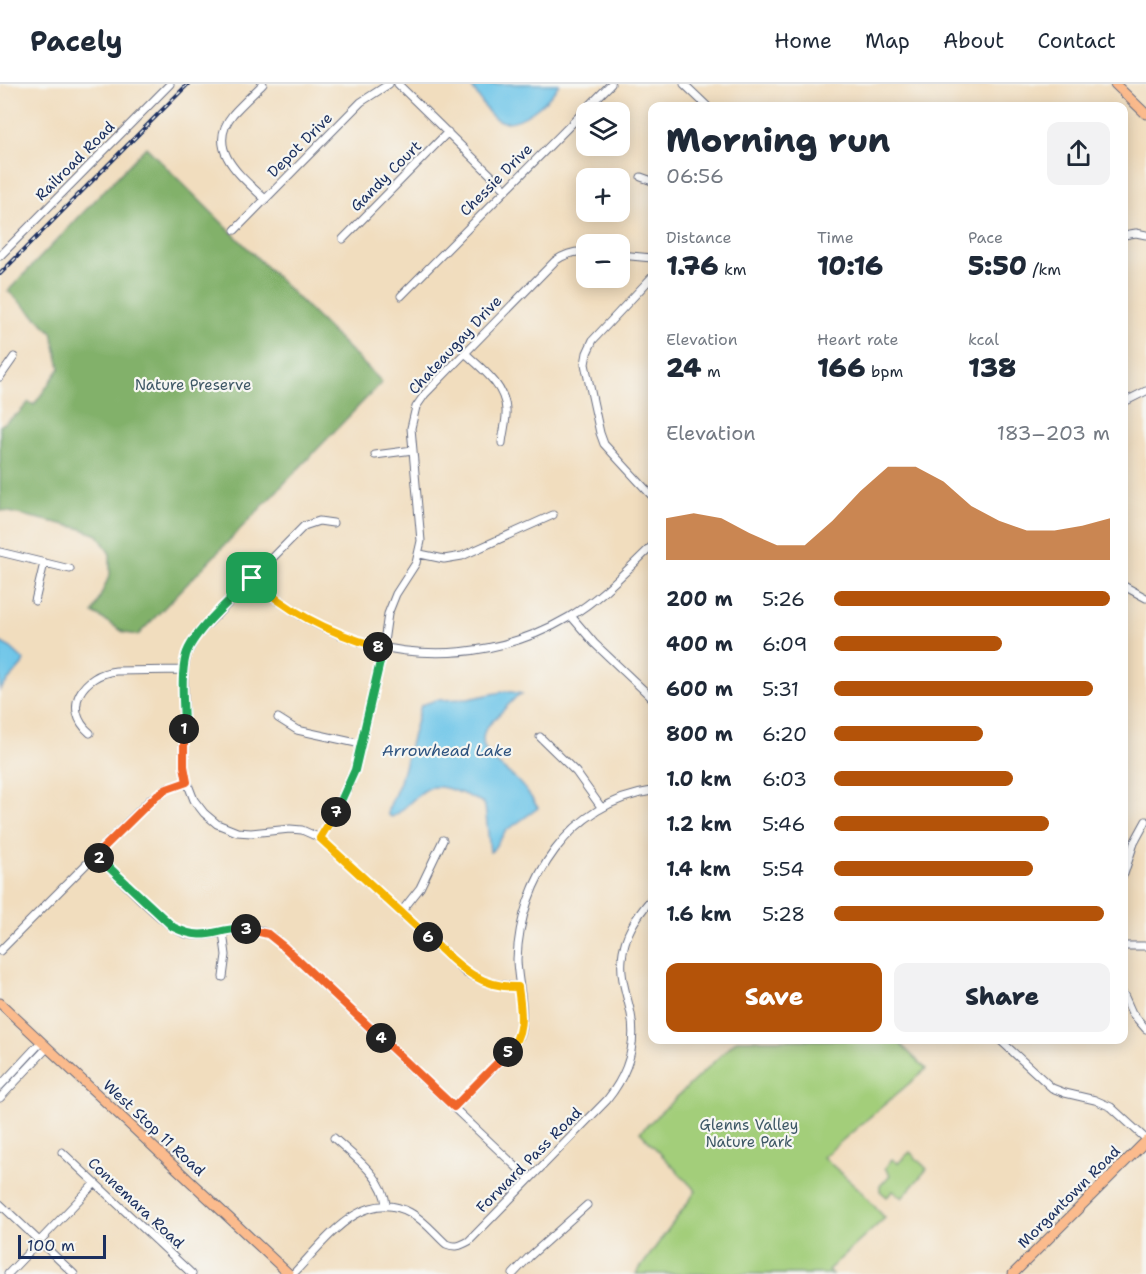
<!DOCTYPE html>
<meta charset="utf-8">
<style>
body{margin:0;font-family:"Shantell Sans",sans-serif;background:#f2f2f3;color:#1f2937;height:100vh;display:flex;flex-direction:column;font-size:22px;white-space:nowrap}
*{box-sizing:border-box;margin:0}
p{font-size:20px;color:#747a83}
.icon{flex:none;width:33px;height:33px;fill:none;stroke:currentColor;stroke-width:2;stroke-linecap:round;stroke-linejoin:round}
.map{position:relative;flex:1;overflow:hidden}
.sheet{position:absolute;left:648px;top:18px;width:480px;height:942px;display:flex;flex-direction:column;background:#fff;border-radius:12px;box-shadow:0 3px 15px #0003}
.sheet>*{flex:none}
.controls{position:absolute;left:576px;top:18px;display:grid;gap:12px}
.controls a{display:grid;place-items:center;width:54px;height:54px;border-radius:12px;background:#fff;box-shadow:0 3px 15px #0003;font-size:30px}
.scale{position:absolute;left:18px;bottom:15px;width:88px;box-sizing:border-box;padding-left:6px;border:3px solid #1b2f5e;border-top:0;font-size:16px;line-height:21px;white-space:nowrap;color:#1b2f5e;-webkit-text-stroke:4px #f6f6f2;paint-order:stroke}
.pin{position:absolute;display:grid;place-items:center;width:51px;height:51px;color:#fff;margin:-26px;border-radius:12px;box-shadow:0 3px 9px #0006}
.km{position:absolute;width:30px;height:30px;margin:-15px;border-radius:50%;background:#222;color:#fff;font-size:16px;line-height:30px;text-align:center}
.round{display:grid;place-items:center;flex:none;width:63px;height:63px;border-radius:12px;background:#f2f2f3}
.head{display:flex;align-items:center;justify-content:space-between;height:102px;padding:0 18px}
h1{font-size:33px;font-weight:800;line-height:45px}
.metrics{display:grid;grid-template-columns:repeat(3,1fr);gap:9px;height:102px;padding:6px 18px}
.metrics div{display:grid;align-content:center}
.metrics b{font-size:26px;font-weight:800}
.metrics small{font-size:16px;font-weight:400}
.metrics p{font-size:16px}
.chart{height:168px;padding:12px 18px}
.chart p{display:flex;justify-content:space-between}
.chart svg{width:100%;height:108px;margin-top:6px;fill:#b45309;opacity:.7}
.cta{display:flex;gap:12px;margin-top:auto;padding:12px 18px}
.cta a{flex:1;height:69px;border-radius:12px;background:#b45309;color:#fff;font-size:24px;font-weight:800;line-height:69px;text-align:center}
.cta a+a{background:#f2f2f3;color:#1f2937}
ul{padding:0 18px;list-style:none;font-size:20px}
li{display:grid;grid-template-columns:96px 72px 1fr;align-items:center;height:45px}
li i{height:15px;border-radius:8px;background:#b45309}
header{display:flex;align-items:center;gap:36px;box-sizing:border-box;height:84px;padding:0 30px;background:#fff;border-bottom:2px solid #e0e1e3}
header strong{font-size:28px}
nav{display:flex;gap:33px;margin-inline-start:auto;font-size:21px}
.map>svg:first-child{display:block}
</style>
<header>
<strong>Pacely</strong>
<nav><a>Home</a><a>Map</a><a>About</a><a>Contact</a></nav>
</header>
<div class="map">
<svg width="1146" height="1190" viewBox="0 0 1146 1190">
<rect width="100%" height="100%" fill="#f6f6f2"/>
<filter id="ink" filterUnits="userSpaceOnUse"><feTurbulence type="fractalNoise" baseFrequency=".0167" numOctaves="2"/><feDisplacementMap in="SourceGraphic" scale="12" xChannelSelector="R" yChannelSelector="G"/><feConvolveMatrix kernelMatrix="1 2 1 2 8 2 1 2 1" color-interpolation-filters="sRGB"/></filter>
<filter id="wash" filterUnits="userSpaceOnUse"><feTurbulence type="fractalNoise" baseFrequency=".008" numOctaves="4" result="noise"/><feDisplacementMap in="SourceGraphic" scale="24" xChannelSelector="R" yChannelSelector="G"/><feGaussianBlur stdDeviation="1.35" result="paint"/><feColorMatrix in="noise" values="0 0 0 0 0 0 0 0 0 0 0 0 0 0 0 0 0 1.4 0 .05"/><feComposite in="paint" operator="in"/></filter>
<g filter="url(#wash)">
<rect width="100%" height="100%" fill="#f1ddbe"/>
<path fill="#a3ce7a" stroke="#5f7e6c" stroke-width="1.5" d="M737,956H896L926,985L823,1073L858,1104L885,1134L828,1186L832,1190H636L696,1107L640,1048Z
M910,1068L927,1085L902,1114L893,1107L887,1113L880,1107V1102L890,1091L885,1084L892,1075L898,1079Z"/>
<path fill="#82b16a" stroke="#4e7064" stroke-width="1.5" d="M146,63L382,298L138,551L125,549L93,529L110,490V470L98,451L79,444L0,426V342L19,329L29,318L34,321L60,284L52,248L8,207Z"/>
<path fill="#6ac4e8" stroke="#427aa3" stroke-width="1.5" d="M466,0H559C551,16 517,46 498,36C487,31 479,13 472,3Z
M0,558L11,564L24,576L22,581L0,606Z
M506,607L523,610L517,612L486,644C475,665 496,679 510,690C521,699 531,712 538,724L506,747L492,767L490,768L485,722L482,718C469,713 440,697 427,705C416,711 407,722 397,730L392,733L388,731V726L400,698L421,621L436,616L468,615Z"/>
</g>
<g filter="url(#ink)">
<g fill="none" stroke-linecap="round" stroke-linejoin="round">
<defs>
<path id="minor" d="M263,0C253,10 242,20 233,30C204,65 242,93 265,115
M398,0L506,106
M684,0L707,22
M641,93L652,97
M235,146L361,18L389,0
M1124,151L1136,149L1146,151
M343,155L448,48
M620,171L652,174
M0,172L170,0
M652,193L593,256L587,269L585,280L600,349L604,360L652,412
M401,212L611,0
M465,269C481,284 505,301 506,326C507,336 503,348 502,359
M0,293L14,273
M1124,318L1146,307
M375,371L413,366
M333,439L319,437L304,442L195,553L187,570L184,586V682L187,698L194,716L204,729L217,740L237,748L251,749L290,745L302,746L320,754L466,889L489,899L518,903
M0,468L70,485
M420,470L444,475L462,472L553,431
M252,494C336,576 467,593 569,533C600,515 626,487 652,462
M1124,502L1146,514
M35,517L44,479
M571,532L594,559L652,614
M278,634L297,646L361,660
M90,649C61,624 83,590 116,587L184,586
M540,653L576,688L601,723
M320,754L338,725L355,686L383,565L388,530L396,510L416,479L421,457L411,344L416,323L425,310L555,177C565,170 574,167 586,168
M96,771C116,790 163,843 186,850C214,857 242,835 268,850C273,853 278,858 283,862L529,1095
M1124,790L1134,759L1146,737
M401,828L420,804L443,756
M223,848L226,871L223,893
M1124,862H1146
M0,867L152,714L167,705L187,698
M1124,911L1132,929L1146,945
M1000,956L1052,1004L1065,1009L1095,1016L1111,1023L1146,1055
M0,1002L41,958
M0,1014L47,964
M454,1023C469,1007 512,970 519,952C528,932 517,897 517,875C520,796 571,718 652,707
M334,1054C354,1073 384,1093 386,1121
M62,1068L192,1190
M0,1120L74,1190
M8,1190L95,1099
M293,1190C323,1160 362,1101 411,1129C424,1136 435,1150 446,1160C455,1164 460,1162 469,1157L607,1016C627,991 637,962 631,930C627,911 620,894 622,875C624,850 637,832 652,814
M513,1190L529,1173L587,1121"/>
<path id="major" d="M1115,0L1146,30
M0,919L289,1190
M1013,1190L1146,1057"/>
</defs>
<use href="#minor" stroke="#666c80" stroke-width="9"/>
<use href="#major" stroke="#666c80" stroke-width="11"/>
<use href="#minor" stroke="#fff" stroke-width="7"/>
<use href="#major" stroke="#fbbb8d" stroke-width="9"/>
<defs>
<path id="rail" d="M0,190L188,0"/>
</defs>
<use href="#rail" stroke="#1b2f5e" stroke-width="4"/>
<use href="#rail" stroke="#f6f6f2" stroke-width="1.5" stroke-dasharray="4.5" stroke-linecap="butt"/>
</g>
</g>
<g fill="none" stroke-linecap="round" stroke-linejoin="round" filter="url(#ink)">
<defs>
<path id="split-1" d="M184,645C184,622 180,594 186,571C193,547 235,512 252,494"/>
<path id="split-2" d="M99,774L96,771L157,711L167,705L187,698L184,682V645"/>
<path id="split-3" d="M99,774L173,843C208,860 215,843 246,845"/>
<path id="split-4" d="M246,845L268,850L283,862L381,954"/>
<path id="split-5" d="M381,954L454,1023L508,968"/>
<path id="split-6" d="M428,853C456,879 477,904 518,903C521,927 526,948 508,968"/>
<path id="split-7" d="M336,728L320,754L428,853"/>
<path id="split-8" d="M336,728L355,686L383,565L378,563"/>
<path id="split-9" d="M252,494C287,528 330,549 378,563"/>
</defs>
<use href="#split-1" stroke="#fff" stroke-width="12"/>
<use href="#split-2" stroke="#fff" stroke-width="12"/>
<use href="#split-3" stroke="#fff" stroke-width="12"/>
<use href="#split-4" stroke="#fff" stroke-width="12"/>
<use href="#split-5" stroke="#fff" stroke-width="12"/>
<use href="#split-6" stroke="#fff" stroke-width="12"/>
<use href="#split-7" stroke="#fff" stroke-width="12"/>
<use href="#split-8" stroke="#fff" stroke-width="12"/>
<use href="#split-9" stroke="#fff" stroke-width="12"/>
<use href="#split-1" stroke="#22a559" stroke-width="8"/>
<use href="#split-2" stroke="#f0652b" stroke-width="8"/>
<use href="#split-3" stroke="#22a559" stroke-width="8"/>
<use href="#split-4" stroke="#f0652b" stroke-width="8"/>
<use href="#split-5" stroke="#f0652b" stroke-width="8"/>
<use href="#split-6" stroke="#f5b400" stroke-width="8"/>
<use href="#split-7" stroke="#f5b400" stroke-width="8"/>
<use href="#split-8" stroke="#22a559" stroke-width="8"/>
<use href="#split-9" stroke="#f5b400" stroke-width="8"/>
</g>
<g text-anchor="middle" stroke-width="4.5" stroke-linejoin="round" paint-order="stroke">
<g font-size="15" fill="#1b2f5e" stroke="#f6f6f2">
<text transform="translate(300 61) rotate(-45)" y="5">Depot Drive</text>
<text transform="translate(75 77) rotate(-45)" y="5">Railroad Road</text>
<text transform="translate(386 92) rotate(-45)" y="5">Gandy Court</text>
<text transform="translate(496 96) rotate(-45)" y="5">Chessie Drive</text>
<text transform="translate(455 261) rotate(-47)" y="5">Chateaugay Drive</text>
<text transform="translate(154 1044) rotate(43)" y="5">West Stop 11 Road</text>
<text transform="translate(529 1076) rotate(-45)" y="5">Forward Pass Road</text>
<text transform="translate(1069 1113) rotate(-45)" y="5">Morgantown Road</text>
<text transform="translate(136 1119) rotate(43)" y="5">Connemara Road</text>
</g>
<g font-size="15" fill="#3d5765" stroke="#f6f6f2">
<text x="193" y="306">Nature Preserve</text>
<text x="749" y="1046">Glenns Valley<tspan x="749" dy="17">Nature Park</tspan></text>
</g>
<g font-size="16" font-style="italic" fill="#2f5480" stroke="#f6f6f2">
<text x="447" y="672">Arrowhead Lake</text>
</g>
</g>
</svg>
<div class="controls">
<a><svg class="icon" aria-label="layers" viewBox="0 0 24 24"><path d="M12 4l9 5-9 5-9-5zM3 14l9 5 9-5"/></svg></a>
<a>+</a>
<a>−</a>
</div>
<div class="scale">100 m</div>
<div class="pin" style="left:252px;top:494px;background:#1e9e55"><svg class="icon" aria-label="arrive" viewBox="0 0 24 24"><path d="M6 21V4h12l-3 4 3 4H6"/></svg></div>
<b class="km" style="left:184px;top:645px">1</b>
<b class="km" style="left:99px;top:774px">2</b>
<b class="km" style="left:246px;top:845px">3</b>
<b class="km" style="left:381px;top:954px">4</b>
<b class="km" style="left:508px;top:968px">5</b>
<b class="km" style="left:428px;top:853px">6</b>
<b class="km" style="left:336px;top:728px">7</b>
<b class="km" style="left:378px;top:563px">8</b>
<section class="sheet">
<div class="head"><div><h1>Morning run</h1><p>06:56</p></div><a class="round"><svg class="icon" aria-label="share" viewBox="0 0 24 24"><path d="M12 15V3M7 8l5-5 5 5M5 13v7h14v-7"/></svg></a></div>
<div class="metrics">
<div><p>Distance</p><b>1.76<small> km</small></b></div>
<div><p>Time</p><b>10:16</b></div>
<div><p>Pace</p><b>5:50<small> /km</small></b></div>
</div>
<div class="metrics">
<div><p>Elevation</p><b>24<small> m</small></b></div>
<div><p>Heart rate</p><b>166<small> bpm</small></b></div>
<div><p>kcal</p><b>138</b></div>
</div>
<div class="chart"><p><span>Elevation</span>183–203 m</p>
<svg viewBox="0 0 160 44" preserveAspectRatio="none"><path d="M0 44V27L10 25L20 27L30 33L40 38L50 38L60 28L70 16L80 6L90 6L100 12L110 22L120 28L130 32L140 32L150 30L160 27V44z"/></svg>
</div>
<ul>
<li><b>200 m</b>5:26<i style="width:100%"></i></li>
<li><b>400 m</b>6:09<i style="width:61%"></i></li>
<li><b>600 m</b>5:31<i style="width:94%"></i></li>
<li><b>800 m</b>6:20<i style="width:54%"></i></li>
<li><b>1.0 km</b>6:03<i style="width:65%"></i></li>
<li><b>1.2 km</b>5:46<i style="width:78%"></i></li>
<li><b>1.4 km</b>5:54<i style="width:72%"></i></li>
<li><b>1.6 km</b>5:28<i style="width:98%"></i></li>
</ul>
<div class="cta"><a>Save</a><a>Share</a></div>
</section>
</div>
